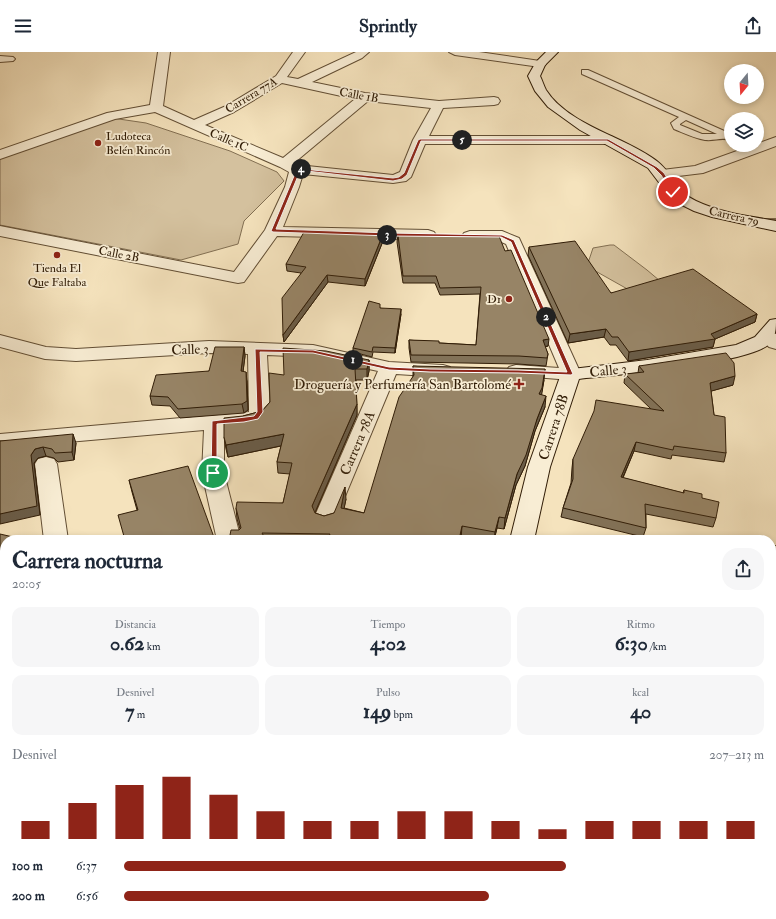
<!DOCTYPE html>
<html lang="es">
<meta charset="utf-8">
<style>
body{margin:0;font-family:"IM FELL Double Pica",serif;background:#f6f6f7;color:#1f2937;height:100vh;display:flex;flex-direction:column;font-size:15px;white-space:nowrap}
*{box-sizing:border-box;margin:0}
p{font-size:13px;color:#747a83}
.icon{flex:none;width:22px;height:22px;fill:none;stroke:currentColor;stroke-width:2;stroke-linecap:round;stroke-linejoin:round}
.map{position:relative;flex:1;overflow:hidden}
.sheet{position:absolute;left:0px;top:483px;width:776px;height:384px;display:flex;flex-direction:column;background:#fff;border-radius:16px 16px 0 0;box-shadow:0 2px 6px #0003}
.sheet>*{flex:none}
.needle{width:26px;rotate:198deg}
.controls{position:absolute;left:724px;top:12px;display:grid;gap:8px}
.controls a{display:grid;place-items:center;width:40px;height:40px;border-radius:50%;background:#fff;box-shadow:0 2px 6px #0003;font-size:20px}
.pin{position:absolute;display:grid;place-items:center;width:34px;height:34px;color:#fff;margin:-17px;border:2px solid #fff;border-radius:50%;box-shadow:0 1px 4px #0007}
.km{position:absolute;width:20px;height:20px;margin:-10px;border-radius:50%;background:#222;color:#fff;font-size:11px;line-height:20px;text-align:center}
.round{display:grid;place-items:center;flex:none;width:42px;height:42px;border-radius:16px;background:#f6f6f7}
.overview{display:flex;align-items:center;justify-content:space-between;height:68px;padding:0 12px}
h1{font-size:22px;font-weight:800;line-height:30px}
.figures{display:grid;grid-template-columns:repeat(3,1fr);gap:6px;height:68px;padding:4px 12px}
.figures div{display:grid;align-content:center;border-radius:10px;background:#f6f6f7;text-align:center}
.figures b{font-size:20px;font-weight:800}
.figures small{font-size:11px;font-weight:400}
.figures p{font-size:11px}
.chart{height:112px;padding:8px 12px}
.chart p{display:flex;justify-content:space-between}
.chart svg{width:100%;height:72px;margin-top:4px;stroke:#8f2418;stroke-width:6}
ul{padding:0 12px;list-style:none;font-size:13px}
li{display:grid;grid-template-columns:64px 48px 1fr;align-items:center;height:30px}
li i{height:10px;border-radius:5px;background:#8f2418}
header{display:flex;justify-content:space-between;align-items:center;height:52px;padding:0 12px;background:#fff;font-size:18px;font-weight:800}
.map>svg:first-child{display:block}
</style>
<header><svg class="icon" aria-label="menu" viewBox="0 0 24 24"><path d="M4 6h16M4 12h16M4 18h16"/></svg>Sprintly<svg class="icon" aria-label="share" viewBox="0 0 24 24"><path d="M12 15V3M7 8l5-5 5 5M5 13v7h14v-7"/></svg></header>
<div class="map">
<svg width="776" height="867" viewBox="0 0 776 867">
<rect width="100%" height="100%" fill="#f5e3bd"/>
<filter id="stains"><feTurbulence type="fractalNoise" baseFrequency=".005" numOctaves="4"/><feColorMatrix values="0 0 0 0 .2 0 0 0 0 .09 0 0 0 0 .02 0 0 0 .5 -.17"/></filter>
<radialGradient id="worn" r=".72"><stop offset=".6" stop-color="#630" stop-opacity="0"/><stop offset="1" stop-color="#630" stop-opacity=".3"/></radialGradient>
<path fill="#d4c19e" stroke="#826f52" d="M112,66L146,71L230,99L277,120L284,129L244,169L238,192L181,208L0,173V107Z
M610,193H614L647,218L685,250L663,257L590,216L588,211L593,196Z"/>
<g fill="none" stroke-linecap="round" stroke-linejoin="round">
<path fill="#7e6c4f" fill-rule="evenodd" d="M765,166H776V168H765Z"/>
<defs>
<path id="lane" d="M582,18H588L731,82V88C720,85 716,89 705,88C694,86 684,81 674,77L671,71L679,65L582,22ZM686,68L717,82H702L680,73V72Z"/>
<path id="street" d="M158,0H170L163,54L194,68L226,54L276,24L293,0H305L287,25L298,27L356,0H369L362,6L312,30L365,41L439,49L494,45L498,46L500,49L498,52L494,53L443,56L429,84H608L613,85L615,88L613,91L608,92H425L411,125L406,129L393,131L303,122L299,135L283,175L428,178L434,180L436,183L434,186L428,188L277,184L244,230L238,231L0,184V174L234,220L265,178L285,135L289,120L280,115L155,60L115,67L0,107V98L107,61L150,53ZM282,31L355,47L283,106L205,73L234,60ZM368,49L431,56L413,88L400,120L393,123L298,113L294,111Z
M449,0H479L540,9L544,10L546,12L544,14L540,15L455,3Z
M0,4L13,5L15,7L13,9L0,10Z
M776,85V94L703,121L662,126L657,125L655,122L657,119L662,118L695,114Z
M470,179H502L519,186L581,322L578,326L571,328L509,323L506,319L509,315L516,313L559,316L506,192L499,189L464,187L462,184L464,181Z
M767,279L776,282V297L769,295L758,284L761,280Z
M0,283L46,295L76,297L209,289L313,293L389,310L443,313L450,315L453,319L450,323L443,325L396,322L336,466L333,472L325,474L317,472L314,466L378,319L313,305L267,303L270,360L263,369L244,374L224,376V421L241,488H217L202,421L204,378L0,396V382L249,360L248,302L209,301L76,309L45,307L0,295Z
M46,405L54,407L57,412L68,488H44L35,412L38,407Z
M771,494H776V512H771Z
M771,712H776V738H771Z
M771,788L776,790V822L771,820Z
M771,843L776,845V867H758L756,862H771Z
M198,862H230L232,867H200Z"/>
<path id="secondary" d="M546,0H558L545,13L540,24C542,28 544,34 546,38C569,74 627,85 658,110C674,123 675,139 696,149C721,161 749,164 776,169V179L712,165L694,159L680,152L670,145L648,116L580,78L548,55L535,39L528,24L536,10Z
M776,267C776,277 776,284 769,292C749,312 613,323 579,327L550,415L534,488H510L528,415L561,322L564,318L647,308L736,293L755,285L770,268Z
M5,706V732L0,733V707Z
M5,738V766L0,768V740Z"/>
</defs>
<use href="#lane" stroke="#624e34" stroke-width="2"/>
<use href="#street" stroke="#624e34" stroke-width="2"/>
<use href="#secondary" stroke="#311d07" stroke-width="2"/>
<use href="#lane" fill="#f8edd4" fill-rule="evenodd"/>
<use href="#street" fill="#f8edd4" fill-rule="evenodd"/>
<use href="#secondary" fill="#f8edd4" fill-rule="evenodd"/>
</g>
<path fill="#827258" stroke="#311d07" d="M398,183L505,199L548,294L545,295L548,302L546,314L518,312L411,310L409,296V288L439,291L476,293L480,242L440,243L435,231H403L397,190Z
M383,189L365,234L328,230L284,290L283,283L301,221L287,219L286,212Z
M529,195L611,241L757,262L755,270L715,287L713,295L628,309L616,293H610L604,285L568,291L528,203Z
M380,256L401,262L395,301L373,300L372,305L353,300V296Z
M244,295L245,304L243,319L247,329L248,358L244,361L180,366L170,354L152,353L150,344L209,319Z
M369,308V319L367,328H356L357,363L315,461L324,464L334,461L346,447L344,456L364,461L413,325V314L544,328L541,343L545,355L535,379L525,414L516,433L504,477L497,476L494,488H475L461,486V488H229L240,477L237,467L236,456L283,451L290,422L278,421L277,410L281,394L228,405L226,397L224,385L243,364L262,359L270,350L284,323Z
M639,314L733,333L711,339L714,363L726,401L724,410L672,403L671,407L634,399L623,426L683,441L684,438L702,446L716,466L713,475L646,462V476L643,485L561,465L563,456L571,431L572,416L573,407L651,357L624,331L625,322L638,321Z
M0,389L76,391L74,408L58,410L54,406L46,404L38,406L34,411L40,463Z
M129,428L215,488L137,458L132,440Z
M771,661H776V697H771Z
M316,862H368L362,867H320Z
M386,862H450L447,867H388Z
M463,862H540L543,867H503L502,865L498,867H465Z"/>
<path fill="#6a5c47" stroke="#311d07" d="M383,182V189L365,234V227Z
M327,223L328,230L284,290L283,283Z
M401,257V262L395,301V296Z
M757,262L755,270L715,287L713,295L628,309L629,300L711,282Z
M606,277L604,285L568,291L570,282Z
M549,287L548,294L542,295L543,288Z
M244,295L245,304L242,328L241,319Z
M369,308V319L367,328V317Z
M545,317L544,328L541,347L539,342Z
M246,320L247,329L248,358L244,361L242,352Z
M735,324L733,333L708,340L710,331Z
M546,344L545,355L535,379L525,414L516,433L504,477L505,466L517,422L537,367Z
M357,352V363L313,465L312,454Z
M73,382L76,391L74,408L72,400Z
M284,382L285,393L228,405L226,393Z
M636,390L634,399L619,434L621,425Z
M43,395L46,404L38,406L34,411L40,463L0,472V462L31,403L35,397Z
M345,435L346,447L342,467L341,456Z
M499,465L497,476L494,488L495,480Z
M462,474L461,488H459Z
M3,508L5,513V529L0,534V511Z
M0,607L5,619V622L0,625Z
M42,862H52L51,867H41Z
M355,862H368L362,867H348Z
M446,862H450L447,867H443Z
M486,862H502V865L498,867H473Z"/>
<path fill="#978466" stroke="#311d07" d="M304,180L383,182L365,227L327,223L283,283L282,246L306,215L286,212Z
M398,183L499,184L505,199L511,198L549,287L543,288L548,302L547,306L519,304L411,303L409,288L439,289V291L476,293L481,235L440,236L436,224H403Z
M575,189L611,241L693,217L757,262L711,282L715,287L629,300L618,285H612L606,277L570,282L529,195Z
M369,249L380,252V256L401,257L395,296L373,295L372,300L353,296Z
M215,295H244L241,319L246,320L247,349L242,352L178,357L168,345L150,344L156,323L209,319Z
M283,296L326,299L369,308L367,317H355L357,352L312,454L315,461L324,464L334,461L345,435L341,456L364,461L399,345L414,323L413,314L545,317L542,336L539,342L546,344L537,367L526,403L517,422L505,466L499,465L495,480L462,474L459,488H327L330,482L262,481L266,488H229L231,478H239L241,476L236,456L237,450L283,451L292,411L277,410L284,382L226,393L224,385V366L243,364L262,359L270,350L269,321L284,323Z
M726,301L734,311L735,324L710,331L714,363L725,365L726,401L674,394L673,398L636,390L621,425L684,441V438L702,442V446L719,450L716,466L645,452L646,476L563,456L573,427V407L594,359L596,348L664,359L625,322L644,320L639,314Z
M73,382L72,400L55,401L52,397L43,395L35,397L31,403L37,454L0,462V389Z
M188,414L215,488H125L118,463L138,458L129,428Z
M0,482L26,488H5V508H3L0,511Z
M771,661H776V687L771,686Z
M0,805H5V862H42L41,867H0Z
M323,862H355L348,867H327Z
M390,862H446L443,867H391Z
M470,862H486L473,867Z
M507,862H540L543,867H509Z"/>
<path fill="#8f2418" stroke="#fff" d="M420,87H608L657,115L664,121L676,140H672L661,123L654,116L607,89H421L407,123L402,127L393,129L298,118V124L276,177L390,181L502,183L514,188L573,322L571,323L518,321L430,320L389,318L313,301L260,300L263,360L258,367L244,370L217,372V421L211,423L212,369L254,364L257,360L255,297L313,298L389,315L430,317L518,318L567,320L511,190L501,185L390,184L273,180L271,179L294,124L293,116L393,126L399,125L404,121L418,88Z"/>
<g fill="#8f2418" stroke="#f8edd4" stroke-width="1.5">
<circle cx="98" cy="91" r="4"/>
<circle cx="57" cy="203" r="4"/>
<circle cx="509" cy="247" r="4"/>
<path d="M517 326h4v4h4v4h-4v4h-4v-4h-4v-4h4z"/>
</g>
<g text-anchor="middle" stroke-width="3.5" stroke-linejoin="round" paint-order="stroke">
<g font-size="12" fill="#311d07" stroke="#f8edd4">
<text transform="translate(251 43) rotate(-31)" y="4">Carrera 77A</text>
<text transform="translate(359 43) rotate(10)" y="4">Calle 1B</text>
<text transform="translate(229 88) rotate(23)" y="4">Calle 1C</text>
<text transform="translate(734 164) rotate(13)" y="4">Carrera 79</text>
<text transform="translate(119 202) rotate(11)" y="4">Calle 2B</text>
</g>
<g font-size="12" fill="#311d07" stroke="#f8edd4" text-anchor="start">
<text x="106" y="88">Ludoteca<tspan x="106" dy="14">Belén Rincón</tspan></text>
<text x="57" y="220" text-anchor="middle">Tienda El<tspan x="57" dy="14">Que Faltaba</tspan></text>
<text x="501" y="251" text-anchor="end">D1</text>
</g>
<g font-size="14" fill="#311d07" stroke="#f8edd4">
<text transform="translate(190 297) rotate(-2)" y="5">Calle 3</text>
<text transform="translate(608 318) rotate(-6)" y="5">Calle 3</text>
<text transform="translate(553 375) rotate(-72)" y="5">Carrera 78B</text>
<text transform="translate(357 391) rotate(-67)" y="5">Carrera 78A</text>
</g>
<g font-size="14" fill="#311d07" stroke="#f8edd4" text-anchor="end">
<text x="511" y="337">Droguería y Perfumería San Bartolomé</text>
</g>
</g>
<rect width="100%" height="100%" filter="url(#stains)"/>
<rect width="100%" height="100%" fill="url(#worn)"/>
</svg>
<div class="controls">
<a><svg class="needle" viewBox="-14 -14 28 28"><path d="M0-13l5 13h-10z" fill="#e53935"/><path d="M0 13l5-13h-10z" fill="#747a83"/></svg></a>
<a><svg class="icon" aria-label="layers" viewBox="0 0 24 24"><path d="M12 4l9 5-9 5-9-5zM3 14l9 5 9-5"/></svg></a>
</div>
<div class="pin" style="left:213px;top:421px;background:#1e9e55"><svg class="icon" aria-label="arrive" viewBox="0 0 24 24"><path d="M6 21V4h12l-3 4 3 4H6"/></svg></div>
<div class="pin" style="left:673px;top:140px;background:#d93025"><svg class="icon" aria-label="check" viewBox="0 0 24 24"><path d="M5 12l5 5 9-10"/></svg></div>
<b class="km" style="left:353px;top:308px">1</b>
<b class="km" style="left:546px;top:265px">2</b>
<b class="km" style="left:387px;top:183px">3</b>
<b class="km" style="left:301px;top:117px">4</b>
<b class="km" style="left:462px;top:88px">5</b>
<section class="sheet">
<div class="overview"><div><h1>Carrera nocturna</h1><p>20:05</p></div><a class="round"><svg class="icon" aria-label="share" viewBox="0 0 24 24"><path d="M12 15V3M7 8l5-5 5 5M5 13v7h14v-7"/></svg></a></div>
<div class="figures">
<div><p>Distancia</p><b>0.62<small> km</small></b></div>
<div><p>Tiempo</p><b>4:02</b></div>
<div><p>Ritmo</p><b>6:30<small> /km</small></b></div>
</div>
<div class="figures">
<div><p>Desnivel</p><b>7<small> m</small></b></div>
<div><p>Pulso</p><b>149<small> bpm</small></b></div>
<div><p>kcal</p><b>40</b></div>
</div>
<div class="chart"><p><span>Desnivel</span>207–213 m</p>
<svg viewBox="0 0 160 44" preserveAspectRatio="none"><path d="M5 44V33M15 44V22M25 44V11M35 44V6M45 44V17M55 44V27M65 44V33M75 44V33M85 44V27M95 44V27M105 44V33M115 44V38M125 44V33M135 44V33M145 44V33M155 44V33"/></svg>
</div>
<ul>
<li><b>100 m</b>6:37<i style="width:69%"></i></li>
<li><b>200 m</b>6:56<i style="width:57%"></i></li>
</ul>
</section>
</div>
